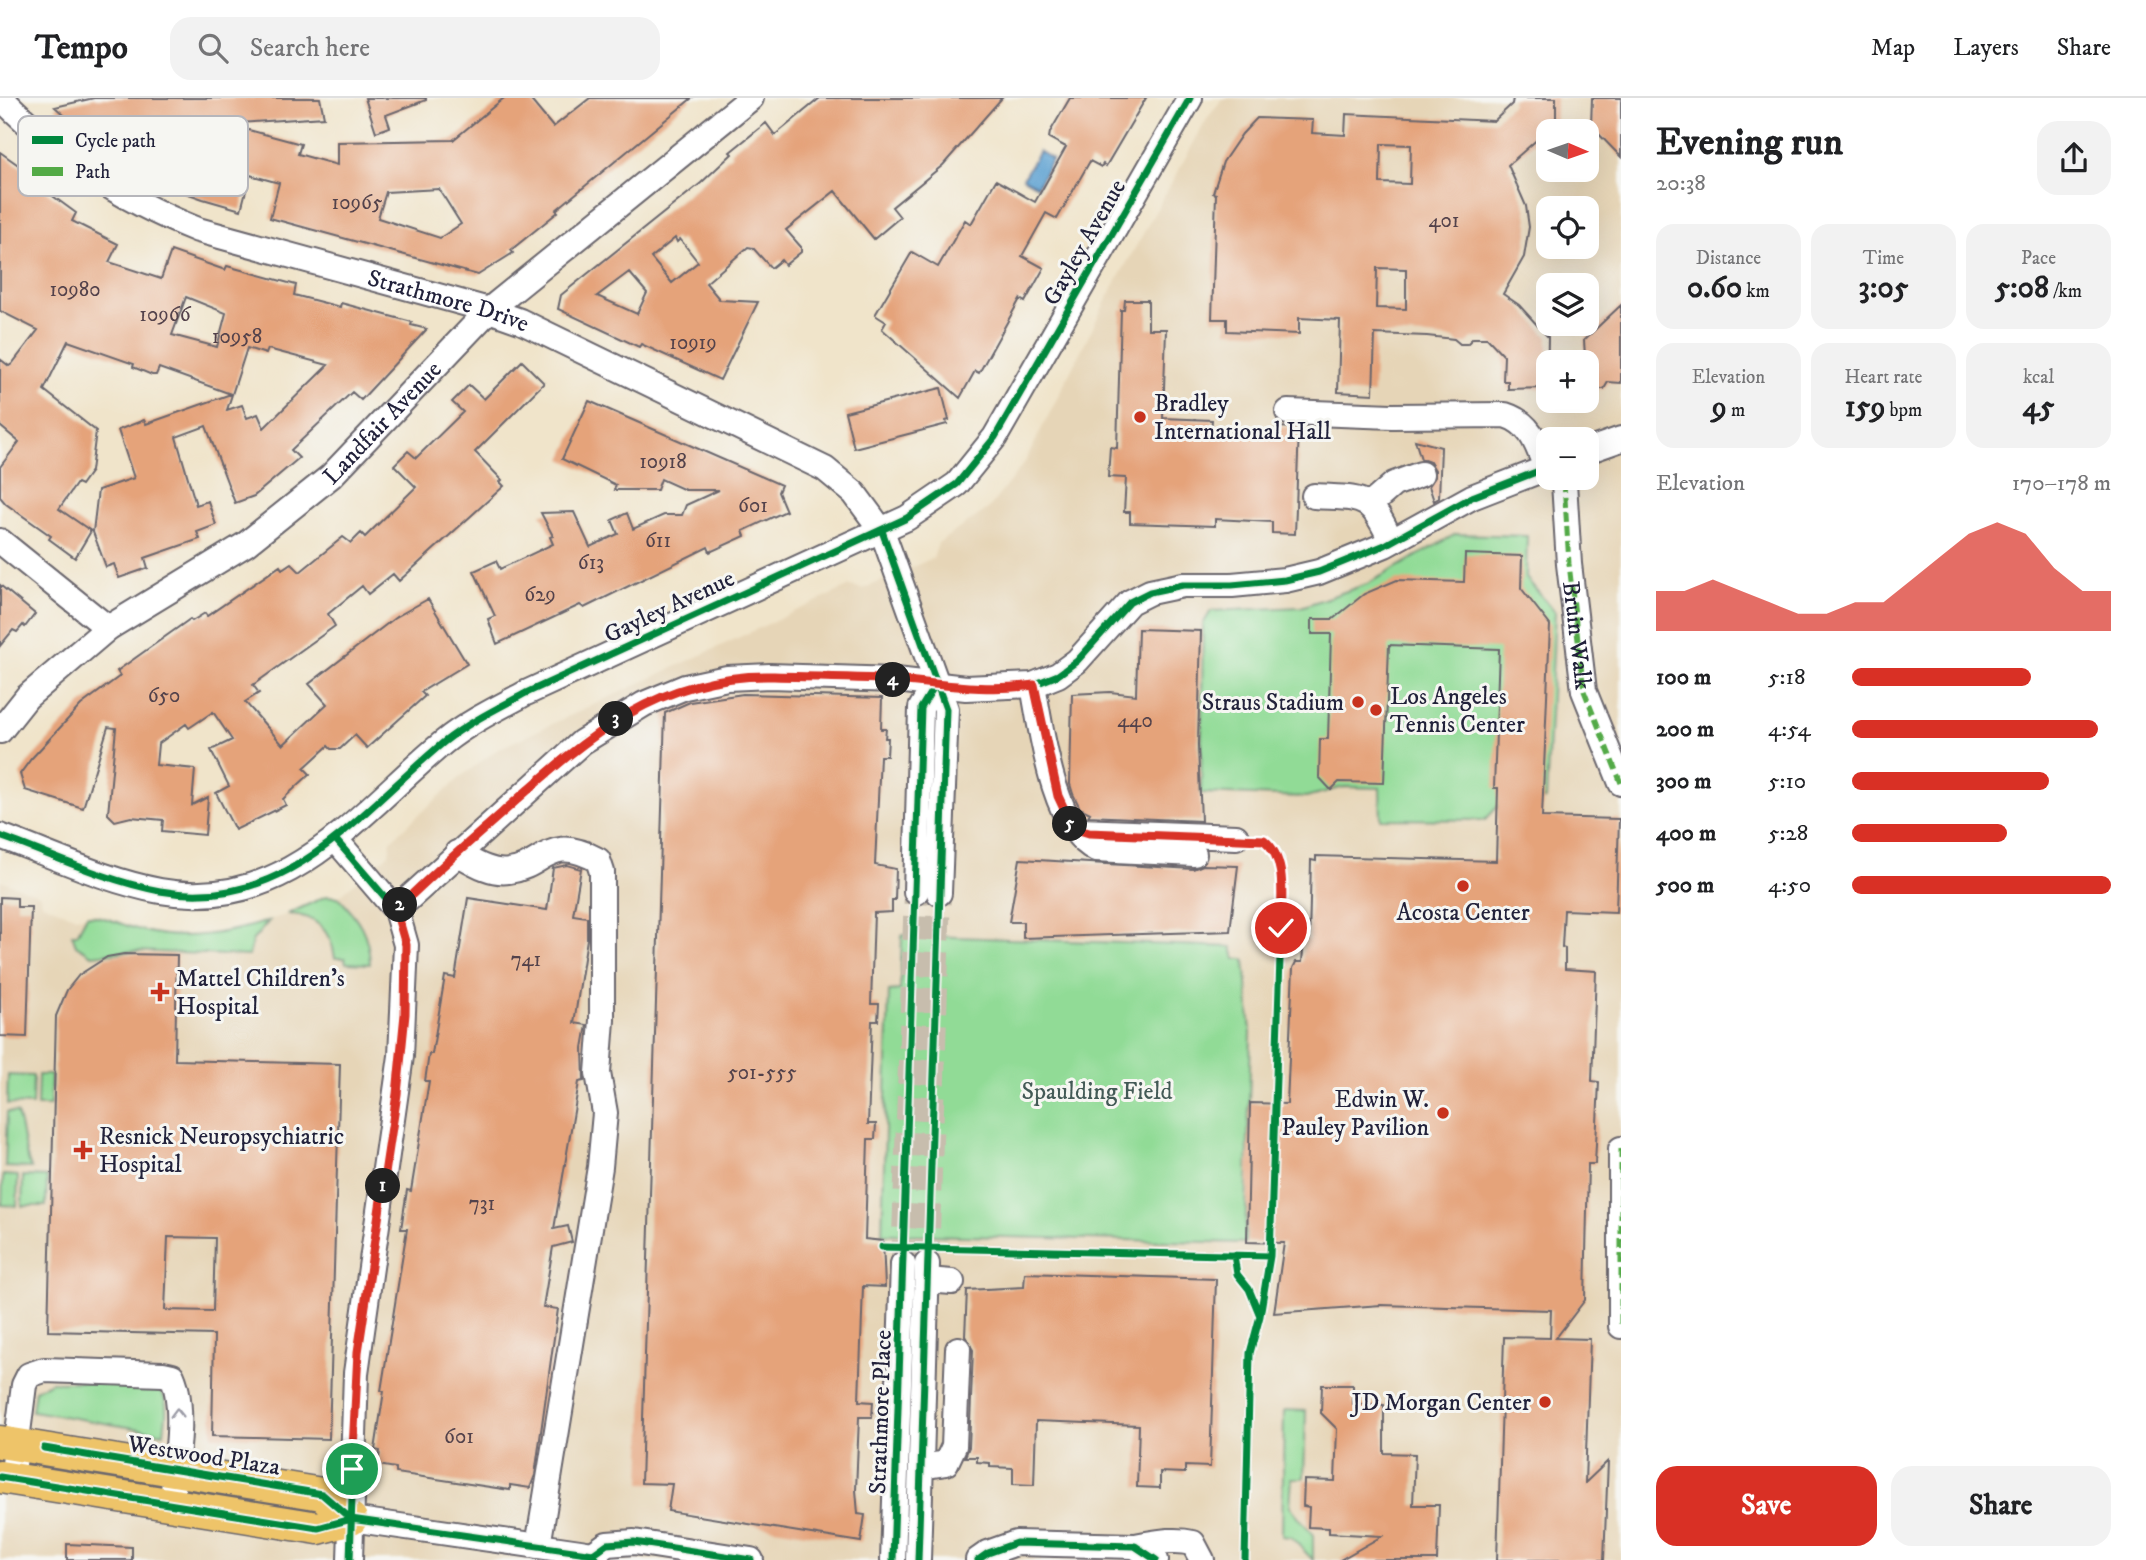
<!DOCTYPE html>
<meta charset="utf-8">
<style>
body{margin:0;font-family:"IM FELL DW Pica",serif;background:#f2f2f2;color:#202124;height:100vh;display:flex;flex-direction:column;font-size:26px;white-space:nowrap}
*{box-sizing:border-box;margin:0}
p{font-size:23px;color:#757577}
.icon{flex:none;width:38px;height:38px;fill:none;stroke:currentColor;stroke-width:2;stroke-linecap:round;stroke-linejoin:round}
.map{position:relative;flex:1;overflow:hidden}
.sheet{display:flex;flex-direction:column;background:#fff;width:525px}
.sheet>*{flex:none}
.needle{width:46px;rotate:92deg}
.fabs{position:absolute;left:1536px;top:21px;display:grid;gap:14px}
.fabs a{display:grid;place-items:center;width:63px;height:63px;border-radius:14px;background:#fff;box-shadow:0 7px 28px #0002;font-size:35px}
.pin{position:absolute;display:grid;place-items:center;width:60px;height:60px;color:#fff;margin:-30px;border:4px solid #fff;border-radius:50%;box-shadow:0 2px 7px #0007}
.km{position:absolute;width:35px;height:35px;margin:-18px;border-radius:50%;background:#222;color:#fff;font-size:19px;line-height:35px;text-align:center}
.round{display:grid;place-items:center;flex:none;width:74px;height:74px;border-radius:21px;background:#f2f2f2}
.summary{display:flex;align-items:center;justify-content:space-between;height:119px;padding:0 35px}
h1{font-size:38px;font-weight:700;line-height:52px}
.figures{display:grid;grid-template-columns:repeat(3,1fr);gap:10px;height:119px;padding:7px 35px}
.figures div{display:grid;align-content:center;border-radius:18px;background:#f2f2f2;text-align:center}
.figures b{font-size:30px;font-weight:700}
.figures small{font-size:19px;font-weight:400}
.figures p{font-size:19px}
.chart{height:196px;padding:14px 35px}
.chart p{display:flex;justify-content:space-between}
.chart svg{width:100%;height:126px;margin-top:7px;fill:#d93025;opacity:.7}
.primary-button{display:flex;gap:14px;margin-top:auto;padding:14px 35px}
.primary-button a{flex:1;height:80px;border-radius:21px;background:#d93025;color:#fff;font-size:28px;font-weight:700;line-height:80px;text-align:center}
.primary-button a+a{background:#f2f2f2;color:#202124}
ul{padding:0 35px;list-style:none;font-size:23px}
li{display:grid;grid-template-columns:112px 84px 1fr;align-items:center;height:52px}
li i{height:18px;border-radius:9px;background:#d93025}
header{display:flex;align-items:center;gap:42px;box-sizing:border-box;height:98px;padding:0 35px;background:#fff;border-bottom:2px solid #e0e0e0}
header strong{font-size:33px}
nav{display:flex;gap:38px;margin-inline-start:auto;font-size:24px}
.search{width:490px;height:63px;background:#f2f2f2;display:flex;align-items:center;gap:18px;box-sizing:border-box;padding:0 24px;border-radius:21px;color:#757577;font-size:26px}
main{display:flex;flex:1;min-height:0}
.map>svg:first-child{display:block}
</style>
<header>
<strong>Tempo</strong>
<div class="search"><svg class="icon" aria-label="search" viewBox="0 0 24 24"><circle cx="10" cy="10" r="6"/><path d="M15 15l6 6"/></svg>Search here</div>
<nav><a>Map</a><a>Layers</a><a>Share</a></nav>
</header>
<main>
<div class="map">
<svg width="1621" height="1462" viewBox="0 0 1621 1462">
<rect width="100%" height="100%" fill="#f6f6f2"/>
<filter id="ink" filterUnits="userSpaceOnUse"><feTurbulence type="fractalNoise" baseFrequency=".0143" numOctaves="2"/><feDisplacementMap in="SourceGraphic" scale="14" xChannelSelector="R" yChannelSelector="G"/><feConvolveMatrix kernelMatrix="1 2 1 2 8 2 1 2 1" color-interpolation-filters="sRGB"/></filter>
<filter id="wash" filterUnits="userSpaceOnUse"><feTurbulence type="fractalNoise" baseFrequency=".00686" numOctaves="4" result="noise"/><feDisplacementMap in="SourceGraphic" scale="28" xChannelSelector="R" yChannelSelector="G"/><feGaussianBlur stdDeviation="1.57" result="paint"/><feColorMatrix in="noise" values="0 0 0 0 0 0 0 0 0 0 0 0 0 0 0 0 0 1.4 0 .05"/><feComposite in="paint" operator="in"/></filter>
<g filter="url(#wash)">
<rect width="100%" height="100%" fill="#f0e4ca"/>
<path fill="#e6d5b7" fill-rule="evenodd" d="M1223,0H1621V1462H0V782L41,797L42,805L76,819L94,816L147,834L177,837L237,832L288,816L326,798L338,799L389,756L391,742L462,678L498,651L850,488L863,491L933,460L938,445L988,411L1025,364L1110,195L1207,21ZM1549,33H1587V72H1549ZM1549,110H1587V149H1549ZM1549,187H1587V226H1549ZM1549,264H1587V303H1549ZM1549,341H1587V380H1549Z"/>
<path fill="#91db96" stroke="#5a7e68" stroke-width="2" d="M1456,436L1527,438L1526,480L1555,514L1546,702L1502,704L1485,722L1381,721L1380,690L1344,689L1306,699L1201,695L1203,526L1211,513L1301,509L1367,486Z
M326,798L338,799C359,821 369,835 370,866L346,865L345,860H335C331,833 316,817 288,816Z
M87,817C105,817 126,829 144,833C185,844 229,835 269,823L252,843L249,858L134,853L92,857L76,847L72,836H77Z
M902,837L1232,849L1235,861H1245L1251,935L1245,1145L882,1136L889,893L900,892Z
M8,977L33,978L32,1007L7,1006Z
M38,977H51L50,1008H37Z
M7,1014L17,1015C23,1033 23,1053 31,1070L5,1069Z
M3,1077L18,1078L17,1108L2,1107Z
M23,1078L47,1079L46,1108H22Z
M51,1284C72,1284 153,1279 163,1297C169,1307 165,1324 164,1335L32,1313L35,1292Z
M1284,1312L1306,1313L1304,1380H1292L1290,1408L1313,1437V1462L1291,1439L1282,1438Z"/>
<path fill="#5ca0d1" stroke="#3f6186" stroke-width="2" d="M1039,53L1052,61L1037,88L1023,80Z"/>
<g id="blocks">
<path fill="#e5a37a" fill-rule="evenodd" d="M94,0H320L324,19L226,26L301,46L298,56L337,67V44L453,42L504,0H529L553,29L590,0H692L556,112L558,114L511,152L513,155L478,177L270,120L279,85L250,77L241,112L203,101L183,94L184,90L159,83L149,78V75L128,69L129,65L120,62L122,56L96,45L79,24L73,25L55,9ZM439,91L461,126L440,140L378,120L386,94Z
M365,0H426V2L386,17L390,29L376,34Z
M820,0H1002L943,67L892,109L900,119L874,141L835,93L786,132L801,149V154L785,167L781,162L771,170L753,150L748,149L706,185L720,202L758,204L720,282L641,246L639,249L558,211L561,197L701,85L732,56L730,54L766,25L775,37ZM675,140L677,144L680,141L698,164L672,185L651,160ZM629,174L647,195L637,216L597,198Z
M1070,0H1146L1106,68L1103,66L1101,69L1090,63L1057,121L1046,115L1022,158L1044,170L1025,204L1020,201L979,275L975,273L960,300L882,231L886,224L875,217L912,154L938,169L965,122L971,126L996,82L1035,104L1066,49L1049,40L1050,34Z
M1513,0H1556V25L1508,67L1526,108L1529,129L1524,159L1503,196L1519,207L1548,239L1547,290L1508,291V283H1503L1504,258L1487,240H1473L1467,246H1460L1454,241L1427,238L1375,236L1373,296L1338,294L1340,222L1299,220V236L1227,233V221H1212L1216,96L1213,95L1223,64L1242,36L1257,20L1313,22L1312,35L1345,37L1346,16L1494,23L1512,6ZM1381,46L1411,47L1410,86L1380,85ZM1377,170L1406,171V211L1376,210Z
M1592,0H1621V59L1591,28Z
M0,54L38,81L35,85L76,115L72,123L118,146L109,164L161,181L171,153L225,172L227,168L296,187L294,197L340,209L341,205L412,224L411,227L427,231L361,302L352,294L291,352L299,360L254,398L235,405L206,328L176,339L196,407L208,403L216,427L197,434L200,441L145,460L148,470L119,480L114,466L106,469L93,434L98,392L134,380L118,332L144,322L146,326L231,296L159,270L156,277H152L133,269L134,266L68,243L44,292L96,333L91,373L81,387L77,385L59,411L91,433L75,460L49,441L51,438L6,406L0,399V369L19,344L0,328V261L9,268L12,266L38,232L0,213ZM186,199L226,215L217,249L172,237ZM247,250L266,256L268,251L328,267L264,330L258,316L247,320L242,307L227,312Z
M1125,202H1148V231H1166L1163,320L1212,322L1211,333L1275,335L1276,329L1299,330L1295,436L1272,435V424L1215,421V428L1130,425V414H1124L1126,380L1108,379L1110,349L1117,350L1121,212H1124Z
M1621,207V285L1608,284L1604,291H1587L1584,242Z
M522,263L544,285L475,354L502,382L500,384L504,388L399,483L393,476L368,496L362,488L328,516L335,528L253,587L259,595L245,604L283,647L327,606L309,586L396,519L428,501L467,566L421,594L425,598L367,650L355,637L340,651H331L328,648L304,670L310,676L283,701L286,707L235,732L216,695L229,688L211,652L232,642L213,614L189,630L186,626L158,646L156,667L195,671L192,707L208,699L205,737L162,733L163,722L131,719L115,723L108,716L116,630L108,629L83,710L25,692L20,676L31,661L81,607L120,578L117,573L190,521L192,523L205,515L207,518L280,468L282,471L291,465L300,474L343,439L351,445L361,435L365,439L416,389L394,367L408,353L416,360L463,314L452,304L469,287L484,301Z
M941,290L949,322L946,323L947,326L854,350L845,314Z
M589,303L781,387L778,394L786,413L743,433L745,438L710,454L708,449L584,510L580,507L497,546L488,521L495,518L474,473L496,463L500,471L553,446L550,439L553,438L541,415L574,414L590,449L618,436L612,422L627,415L633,431L664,417H682L686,407L719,392H685L661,381L657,392H614L616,387L562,361Z
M1415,342L1441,349L1439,400L1434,403L1429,388L1435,379V372L1430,364L1421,361Z
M1465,456L1522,458L1521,490L1550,527L1542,719L1619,721L1616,814L1564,812L1562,849L1565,850V871L1596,873L1592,983L1599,984L1595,1066H1588L1585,1202L1556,1240L1590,1241L1585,1385L1608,1363L1604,1462H1497L1504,1239L1550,1240L1551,1212L1381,1207L1274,1215L1284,1145L1247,1144L1250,1005L1287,1006L1293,870L1296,864H1302L1304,841L1309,842L1311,762L1316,763V758L1496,763L1498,690H1494L1499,551L1389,547L1384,685L1339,684L1331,692L1319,679L1320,641H1328L1331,536H1312V521H1333L1364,496L1397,482L1464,484Z
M0,487L35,516L25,529L23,527L17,534L13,532L0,548Z
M1138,531L1201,533L1198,647L1201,723L1088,718L1090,715L1080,710L1073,696L1070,686L1072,596L1110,594L1136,597Z
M743,596L882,600L881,631H886L885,640H888L887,658H880L875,767L896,771L895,802H892V814L874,815L871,906H879L878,923H872L868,1026H876L875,1041H868L865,1141L883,1143L885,1189L863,1188L859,1303L873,1304L872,1319H859L856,1392L858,1416L865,1417L861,1444L668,1413L672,1386L641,1385L665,615L690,604Z
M1020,761L1193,771L1203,767L1238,768L1230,833L1023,840V824H1009Z
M567,767L581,771L573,817L587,819V841L574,925L587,927L583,950L584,983L579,984L554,1131L568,1128L572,1144L553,1149L543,1209L558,1211L535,1377L530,1390L510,1387V1392L396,1375V1370L378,1367L380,1353L375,1352L384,1293H381L407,1131H401L407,1092L411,1093L429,983H425L429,956H432L445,878L455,880L468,800L547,812L553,770Z
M0,799L17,800V809H31L27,939L0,938Z
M124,856L177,857L175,962L340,966L329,1341L212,1338L214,1237L48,1233L56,918L67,892L79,877L107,859ZM168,1139L215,1140L213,1213L165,1212Z
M1025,1175L1216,1181L1210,1369L1185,1368V1375L1160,1374V1390L1137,1389L1139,1327L1036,1323L1034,1387L1013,1386V1370L990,1369V1365L977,1364V1359H965L969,1349L973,1252L965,1238L967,1192L1024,1189Z
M1322,1287H1353V1306L1384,1307V1355L1415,1356L1413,1407H1439L1437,1462H1340L1382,1438L1329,1435V1430L1308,1429L1309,1409L1303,1408L1304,1382L1335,1383L1337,1331L1321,1315Z
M67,1446L132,1449V1462H67Z"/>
</g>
</g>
<g filter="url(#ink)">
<use href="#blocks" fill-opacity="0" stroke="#6a666d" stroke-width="2"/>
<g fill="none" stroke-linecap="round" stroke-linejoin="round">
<path stroke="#c7bdad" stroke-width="24" stroke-dasharray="24 12" stroke-linecap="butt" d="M903,1166L916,794
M927,1166L939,795"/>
<defs>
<g id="minor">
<path id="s1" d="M1,0C64,62 115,99 198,132L489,212L520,223L825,371L854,395L882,433L946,611L939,795"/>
<path d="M1288,314L1392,318L1505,317C1531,325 1537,346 1546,370"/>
<path d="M1587,353L1621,341"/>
<path d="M1564,384L1569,466L1584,593L1621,685"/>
<path d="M1314,398C1362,401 1370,395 1391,443"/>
<path d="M1371,406L1394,386L1421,376"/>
<path d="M0,443L108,530"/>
<path d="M1033,587C1041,631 1053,731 1096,751L1194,756"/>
<path id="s2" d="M0,633L27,599L108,530L246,446L331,378L489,212L751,0"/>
<path d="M1080,733L1236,739"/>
<path d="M0,738C52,757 106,783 160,793C287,816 358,715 444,644C469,624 498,610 526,595L907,420L957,386L995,339L1190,0"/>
<path d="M336,742L396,812L406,847L401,958L356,1275L350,1462"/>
<path d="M457,755C473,764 491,776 509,773C546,768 548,735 598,762L602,774V922L598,975L605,1015L600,1069L538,1448"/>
<path d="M916,794L921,610L935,587"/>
<path d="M396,812L582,644L644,606L685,589L727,580L770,578L896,582L966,590L1033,587L1058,577L1077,563L1130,504L1150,494L1183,487H1232L1285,482L1319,474L1385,447L1472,399L1549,369"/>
<path d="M1621,1051V1228"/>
<path d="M927,1182L952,1184"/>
<path d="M921,1369L946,1365L954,1348L958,1251"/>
<path d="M12,1382L24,1287L29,1277L44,1272L163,1276L172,1278C187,1311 175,1372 171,1408"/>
<path d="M351,1421L580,1454L593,1456L597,1462"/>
<path d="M1135,1448C1154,1445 1173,1440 1193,1445L1202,1462"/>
<path d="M593,1456L607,1446L634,1444L751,1462"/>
<path d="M893,1462L903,1166"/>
<path d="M918,1462L927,1166"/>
<path d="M978,1462L988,1455L1016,1445L1135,1448L1156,1462"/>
</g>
<path id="major" d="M0,1344L322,1396L351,1421
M0,1379L318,1430L351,1421"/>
</defs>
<use href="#minor" stroke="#6a666d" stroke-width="28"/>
<use href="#major" stroke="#6a666d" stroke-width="35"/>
<use href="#minor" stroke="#fff" stroke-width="24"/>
<use href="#major" stroke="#eec469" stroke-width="32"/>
<g stroke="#53aa46" stroke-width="5" stroke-dasharray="10 5" stroke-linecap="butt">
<path id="s3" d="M1564,384L1569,466L1584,593L1621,685"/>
<path d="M1621,1051V1228"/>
</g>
<defs>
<path id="cycleway" d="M882,433L946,611L918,1462
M1033,587L1058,698L1073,730L1089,735L1264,742L1273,749L1280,761L1281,830L1270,1158L1260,1218
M0,738C52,757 106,783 160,793C287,816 358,715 444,644C469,624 498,610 526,595L907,420L957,386L995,339L1190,0
M336,742L396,812L406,847L401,958L356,1275L350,1462
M396,812L582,644L644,606L685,589L727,580L770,578L896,582L966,590L1033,587L1058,577L1077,563L1130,504L1150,494L1183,487H1232L1285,482L1319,474L1385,447L1472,399L1549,369
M882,1149L1270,1158
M1234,1157L1237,1176L1249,1191L1260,1218L1250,1255L1245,1462
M44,1350L322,1396L351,1421
M0,1379L318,1430L351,1421L580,1454L593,1456L597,1462
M593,1456L607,1446L634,1444L751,1462
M893,1462L921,610L935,587
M978,1462L988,1455L1016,1445L1135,1448L1156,1462"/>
</defs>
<use href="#cycleway" stroke="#f6f6f2" stroke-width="11"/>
<use href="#cycleway" stroke="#00873e" stroke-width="7"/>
</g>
<defs><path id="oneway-chevron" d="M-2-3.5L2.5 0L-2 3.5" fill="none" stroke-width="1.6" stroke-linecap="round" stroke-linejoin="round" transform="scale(1.75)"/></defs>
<use stroke="#9c9ca7" href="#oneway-chevron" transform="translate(177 1315) rotate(-91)"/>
</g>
<g fill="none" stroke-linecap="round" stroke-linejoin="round" filter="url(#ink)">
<defs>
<path id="route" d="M352,1371L358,1254L397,996L405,916L406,847L396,812C430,778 466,747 502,715C584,642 656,575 774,578C814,579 855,579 896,582C942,586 987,594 1034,587L1058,698L1073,730L1089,735L1264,742C1288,761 1281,801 1281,830"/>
</defs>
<use href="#route" stroke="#fff" stroke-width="14"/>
<use href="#route" stroke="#d93025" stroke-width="9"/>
</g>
<g fill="#c8321e" stroke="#f6f6f2" stroke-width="2.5">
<circle cx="1140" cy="319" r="7"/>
<circle cx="1358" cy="604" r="7"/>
<circle cx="1376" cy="612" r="7"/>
<circle cx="1463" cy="788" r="7"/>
<path d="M156.5 883.5h7v7h7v7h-7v7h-7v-7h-7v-7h7z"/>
<circle cx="1443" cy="1015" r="7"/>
<path d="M79.5 1041.5h7v7h7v7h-7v7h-7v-7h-7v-7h7z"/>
<circle cx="1545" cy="1304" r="7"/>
</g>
<g text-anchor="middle" stroke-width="6" stroke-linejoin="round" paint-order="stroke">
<g font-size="21" fill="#53424b">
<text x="357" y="111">10965</text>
<text x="1444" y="129">401</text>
<text x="75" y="198">10980</text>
<text x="165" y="223">10966</text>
<text x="237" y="245">10958</text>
<text x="693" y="251">10919</text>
<text x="663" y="370">10918</text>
<text x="753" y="414">601</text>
<text x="658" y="449">611</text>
<text x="591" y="471">613</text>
<text x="540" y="503">629</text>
<text x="164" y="604">650</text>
<text x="1135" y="629">440</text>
<text x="526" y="868">741</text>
<text x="762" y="981">501-555</text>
<text x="482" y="1112">731</text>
<text x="459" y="1345">601</text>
</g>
<g font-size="24" fill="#22223b" stroke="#f6f6f2">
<text transform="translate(1084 144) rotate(-60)" y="8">Gayley Avenue</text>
<text dy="8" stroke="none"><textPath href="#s1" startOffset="499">Strathmore Drive</textPath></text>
<text dy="8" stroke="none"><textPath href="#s2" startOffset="494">Landfair Avenue</textPath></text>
<text transform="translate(669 508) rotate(-25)" y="8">Gayley Avenue</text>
<text dy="8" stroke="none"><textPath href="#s3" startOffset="154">Bruin Walk</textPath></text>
<text transform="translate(880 1314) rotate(-88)" y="8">Strathmore Place</text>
<text transform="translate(204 1357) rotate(9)" y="8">Westwood Plaza</text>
</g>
<g font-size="24" fill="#22223b" stroke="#f6f6f2" text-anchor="start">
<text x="1154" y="313">Bradley<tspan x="1154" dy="28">International Hall</tspan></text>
<text x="1390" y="606">Los Angeles<tspan x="1390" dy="28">Tennis Center</tspan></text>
<text x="1344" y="612" text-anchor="end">Straus Stadium</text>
<text x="1463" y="822" text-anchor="middle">Acosta Center</text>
<text x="176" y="888">Mattel Children's<tspan x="176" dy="28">Hospital</tspan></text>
<text x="1429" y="1009" text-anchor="end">Edwin W.<tspan x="1429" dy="28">Pauley Pavilion</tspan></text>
<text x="99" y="1046">Resnick Neuropsychiatric<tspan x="99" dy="28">Hospital</tspan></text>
<text x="1531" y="1312" text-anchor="end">JD Morgan Center</text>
</g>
<g font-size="24" fill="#435a56" stroke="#f6f6f2">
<text x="1097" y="1001">Spaulding Field</text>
</g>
</g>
<rect x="18" y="18" width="230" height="80" rx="10" fill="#f6f6f2" stroke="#b6b6bb" stroke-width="2"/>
<rect x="32" y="38" width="31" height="8" fill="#00873e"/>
<rect x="32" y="69" width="31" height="9" fill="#53aa46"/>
<g font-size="19" fill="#22223b">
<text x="75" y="49">Cycle path</text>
<text x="75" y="80">Path</text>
</g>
</svg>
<div class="fabs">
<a><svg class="needle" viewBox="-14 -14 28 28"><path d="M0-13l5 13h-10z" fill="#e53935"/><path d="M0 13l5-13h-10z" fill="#757577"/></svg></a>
<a><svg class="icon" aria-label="locate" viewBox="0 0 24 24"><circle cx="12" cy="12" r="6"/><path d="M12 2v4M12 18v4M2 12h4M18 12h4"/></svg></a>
<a><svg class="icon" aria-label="layers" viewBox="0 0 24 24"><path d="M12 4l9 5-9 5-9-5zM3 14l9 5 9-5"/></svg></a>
<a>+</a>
<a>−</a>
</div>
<div class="pin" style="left:352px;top:1371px;background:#1e9e55"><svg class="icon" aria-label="arrive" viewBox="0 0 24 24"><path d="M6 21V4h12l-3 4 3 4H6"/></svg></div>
<div class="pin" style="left:1281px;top:830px;background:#d93025"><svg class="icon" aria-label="check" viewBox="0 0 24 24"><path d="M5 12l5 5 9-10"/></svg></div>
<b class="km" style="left:383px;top:1088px">1</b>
<b class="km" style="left:400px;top:807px">2</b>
<b class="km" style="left:616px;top:621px">3</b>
<b class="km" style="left:893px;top:582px">4</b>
<b class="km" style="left:1070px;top:726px">5</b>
</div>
<section class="sheet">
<div class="summary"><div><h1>Evening run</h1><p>20:38</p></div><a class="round"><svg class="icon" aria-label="share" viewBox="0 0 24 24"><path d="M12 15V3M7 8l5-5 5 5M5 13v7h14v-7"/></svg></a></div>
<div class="figures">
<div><p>Distance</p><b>0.60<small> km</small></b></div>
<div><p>Time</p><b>3:05</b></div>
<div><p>Pace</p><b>5:08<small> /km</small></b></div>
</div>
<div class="figures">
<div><p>Elevation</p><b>9<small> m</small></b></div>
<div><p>Heart rate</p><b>159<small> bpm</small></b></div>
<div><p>kcal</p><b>45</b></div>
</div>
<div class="chart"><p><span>Elevation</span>170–178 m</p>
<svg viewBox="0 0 160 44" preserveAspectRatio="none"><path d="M0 44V30L10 30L20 26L30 30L40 34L50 38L60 38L70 34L80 34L90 26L100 18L110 10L120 6L130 10L140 22L150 30L160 30V44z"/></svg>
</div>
<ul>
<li><b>100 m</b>5:18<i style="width:69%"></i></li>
<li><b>200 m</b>4:54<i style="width:95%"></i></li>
<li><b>300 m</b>5:10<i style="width:76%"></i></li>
<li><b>400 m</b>5:28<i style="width:60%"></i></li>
<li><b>500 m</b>4:50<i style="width:100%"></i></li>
</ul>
<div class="primary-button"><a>Save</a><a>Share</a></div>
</section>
</main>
